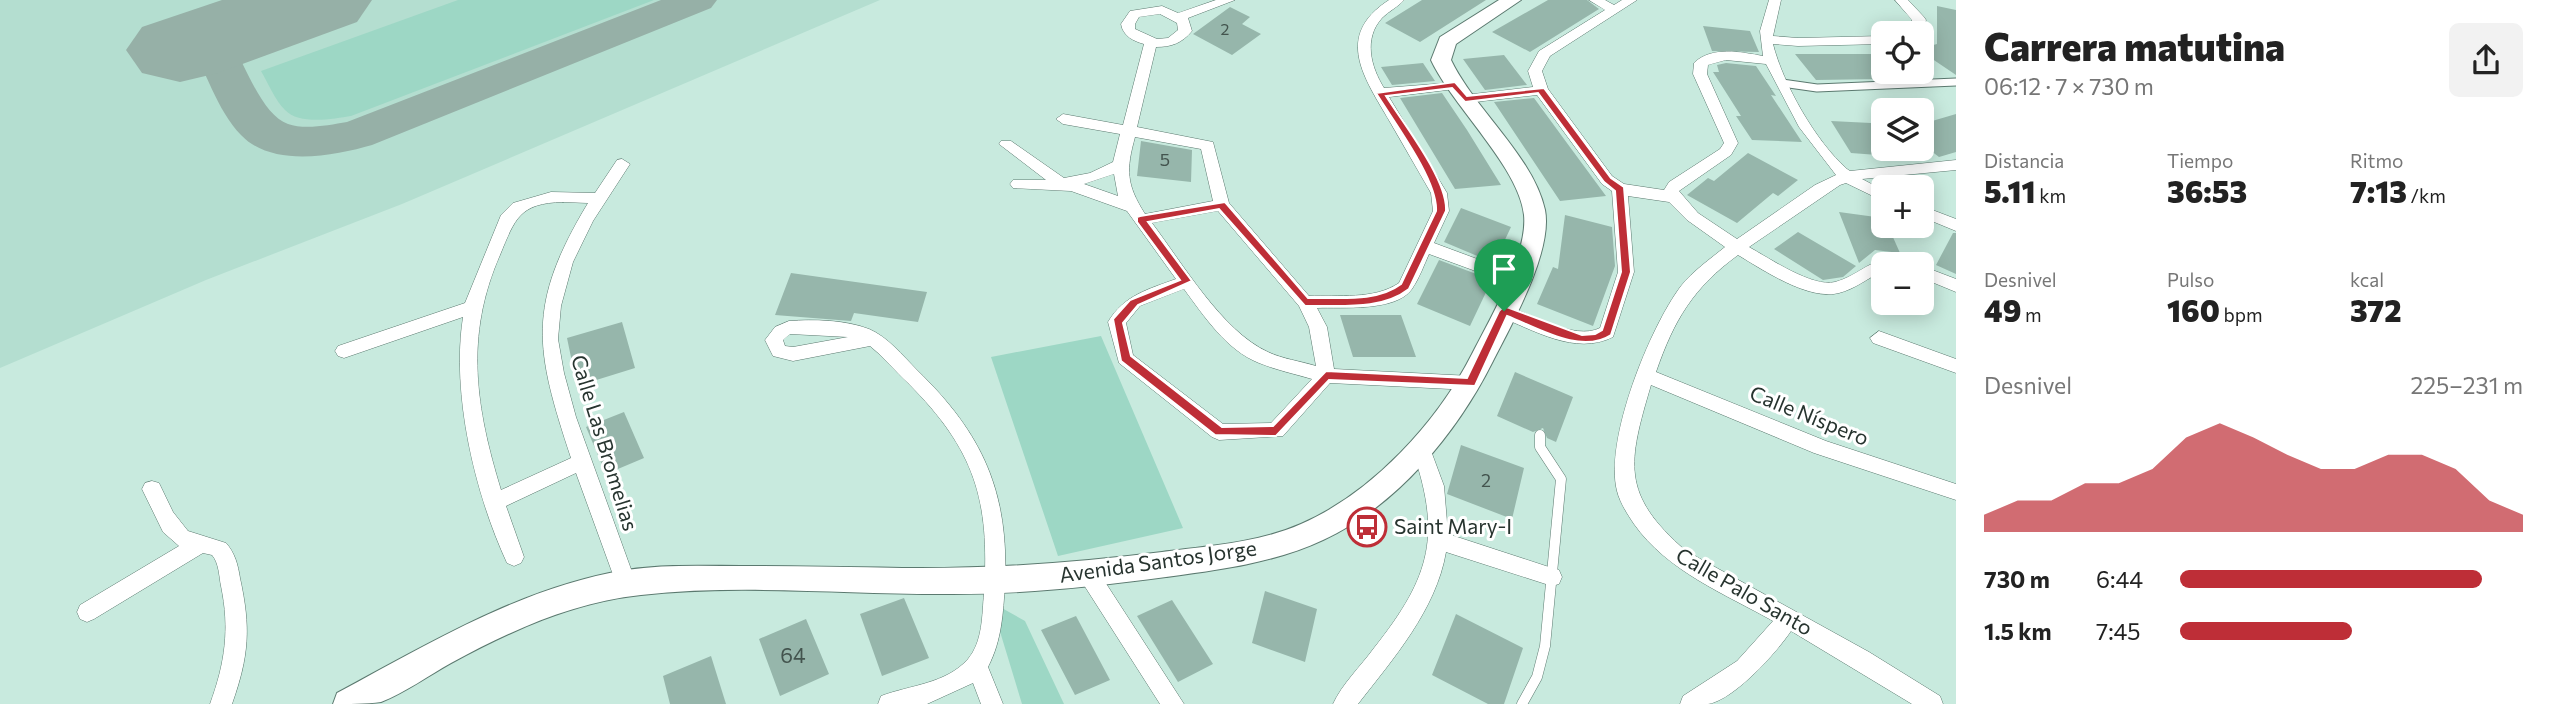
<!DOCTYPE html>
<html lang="es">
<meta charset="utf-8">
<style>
body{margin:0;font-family:Commissioner,sans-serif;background:#f2f2f2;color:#222;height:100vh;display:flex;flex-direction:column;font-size:26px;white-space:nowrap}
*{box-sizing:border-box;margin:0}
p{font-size:23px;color:#767676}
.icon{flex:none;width:38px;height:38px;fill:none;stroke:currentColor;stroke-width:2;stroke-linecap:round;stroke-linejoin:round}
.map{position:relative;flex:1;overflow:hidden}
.drawer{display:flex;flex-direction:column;background:#fff;width:595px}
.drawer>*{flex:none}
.tools{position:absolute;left:1871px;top:21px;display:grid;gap:14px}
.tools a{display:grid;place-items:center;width:63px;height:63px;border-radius:10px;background:#fff;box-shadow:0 4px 18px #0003;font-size:35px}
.pin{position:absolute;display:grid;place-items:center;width:60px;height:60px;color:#fff;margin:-72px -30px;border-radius:50% 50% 50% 0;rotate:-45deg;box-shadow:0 0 7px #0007}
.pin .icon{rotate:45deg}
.round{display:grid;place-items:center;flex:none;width:74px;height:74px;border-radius:10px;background:#f2f2f2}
.head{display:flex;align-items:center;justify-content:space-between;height:119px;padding:0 28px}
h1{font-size:38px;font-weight:800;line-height:52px}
.metrics{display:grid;grid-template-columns:repeat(3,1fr);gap:10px;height:119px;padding:7px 28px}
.metrics div{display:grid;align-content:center}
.metrics b{font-size:30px;font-weight:800}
.metrics small{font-size:19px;font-weight:400}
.metrics p{font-size:19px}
.chart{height:196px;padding:14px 28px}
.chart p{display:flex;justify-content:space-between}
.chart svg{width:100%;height:126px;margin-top:7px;fill:#be2e37;opacity:.7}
ul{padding:0 28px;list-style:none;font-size:23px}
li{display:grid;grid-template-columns:112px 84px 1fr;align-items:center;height:52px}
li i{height:18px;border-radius:9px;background:#be2e37}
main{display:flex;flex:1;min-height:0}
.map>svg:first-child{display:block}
</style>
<main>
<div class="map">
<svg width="1956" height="704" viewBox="0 0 1956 704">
<rect width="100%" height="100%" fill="#c8eade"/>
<path fill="#b4ded0" d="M0,0H880L402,204L206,280L0,368Z"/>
<path fill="#9dd7c5" d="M458,0H654L351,116C333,119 299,125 285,110C275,100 268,83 261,71Z
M1101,336L1183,528L1058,556L991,357Z
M991,602L1025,621L1064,704H1022Z"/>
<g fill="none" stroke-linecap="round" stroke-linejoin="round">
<path fill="#96b0a7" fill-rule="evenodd" d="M661,0H717L711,8L372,145C334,156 272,168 241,135C217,110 205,70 189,39L195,30L210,27L225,30C241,54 260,115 288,124C305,130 329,125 347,122Z"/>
<path fill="#96b0a7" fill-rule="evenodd" d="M222,0H372L357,22L218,73L180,82L142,73L126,50L142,27Z"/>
</g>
<path fill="#96b6ab" d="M1422,0H1486L1420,42L1385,23Z
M1548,0H1587L1599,9L1530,52L1492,32Z
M1937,6L1956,10V75L1922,52V48L1937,44Z
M1230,7L1250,17L1242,24L1261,34L1232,55L1193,34Z
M1703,26L1750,31L1759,52L1712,51Z
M1795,54H1883V79L1816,80Z
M1504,55L1527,85L1485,90L1463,59Z
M1423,63L1435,81L1392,85L1381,67Z
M1726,63L1756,66L1776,96L1771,95L1802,142L1752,140L1736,116H1741L1713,72H1719L1717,65Z
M1442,93L1467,130L1501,185L1455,189L1400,98Z
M1534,98L1564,139L1606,196L1560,201L1494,102Z
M1956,114V152L1939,157L1922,144V124Z
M1831,121L1871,123L1883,143V149L1891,156L1851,153Z
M1141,141L1192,150L1191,182L1137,176Z
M1748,153L1798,180L1778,196L1773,193L1737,223L1687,195L1708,178L1714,181Z
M1461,208L1511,227L1494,263L1444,242Z
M1839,212L1883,218V226H1888L1900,253L1875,250L1859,263Z
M1565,215L1612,227L1615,266L1593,326L1537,304L1553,267L1558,269Z
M1798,232L1856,266L1843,277L1823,280L1774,249Z
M1953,233H1956V274L1936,265Z
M1439,260L1487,278L1483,286L1488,288L1470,326L1417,304Z
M791,273L927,292L918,322L854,313L851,321L775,315Z
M1340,315H1401L1416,357H1353Z
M622,322L635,368L577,386L567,338Z
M1515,372L1573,397L1556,442L1547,438L1543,428L1533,432L1497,416Z
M624,412L644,458L606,474L586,427Z
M1461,445L1524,468L1512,519L1447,494Z
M1265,591L1317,609L1305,662L1252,643Z
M904,598L929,658L882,676L860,614Z
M1172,600L1213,664L1178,682L1137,616Z
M1456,614L1523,648L1504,704H1488L1432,675Z
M1076,616L1110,680L1075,695L1041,630Z
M806,619L829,674L780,696L759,639Z
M711,656L726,704H670L663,676Z"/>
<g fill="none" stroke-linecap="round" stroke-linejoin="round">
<defs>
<path id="lane-far1" d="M1782,83L1817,88L1956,82"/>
<path id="lane" d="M1522,704L1537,677L1545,646L1561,479L1540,447V435"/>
<path id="street" d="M1216,0H1235L1188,18L1192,31C1182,43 1172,47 1156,47L1137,127L1213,142L1229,203L1309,296C1338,295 1374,300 1399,283L1433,211L1431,193C1417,169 1404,146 1390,122C1365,79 1333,36 1389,0H1404C1398,7 1389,11 1382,18C1363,39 1371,67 1384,88L1460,82V88L1455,89L1389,97L1447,193L1449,211L1434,243L1523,276L1525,280L1523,284H1511L1429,254C1424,265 1419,279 1412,289C1396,312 1342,307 1317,308L1327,327L1334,369L1471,376L1477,378L1480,383L1477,388L1471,390L1330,383L1283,436L1219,440L1212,437L1119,363L1108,322C1124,295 1149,289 1176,279L1127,211L1071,191L1013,188L1010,184L1013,180H1046L999,144L1001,141H1011L1064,178L1090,173L1113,162L1120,134L1063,124L1056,119L1063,114L1123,125L1144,44C1133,41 1123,36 1121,24L1130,11L1162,6L1178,13ZM1160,14L1177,23L1178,30L1168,38L1157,39L1135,29V24L1139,17ZM1135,137L1201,149L1213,201L1145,214C1126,184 1126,170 1135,137ZM1114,174L1118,196L1084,184ZM1218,211L1299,306L1309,327L1316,366C1300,361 1283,359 1268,352C1222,331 1183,264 1152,223ZM1184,289C1204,316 1226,350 1259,363C1276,370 1295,374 1312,379L1271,423L1223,424L1133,355L1126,323L1140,306Z
M1589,0H1605L1614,5L1622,0H1637L1550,56L1542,71L1548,89L1612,176L1624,184L1664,190L1669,182L1720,149L1724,143L1693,74L1694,63C1711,46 1741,52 1763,56L1760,31L1769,0H1781L1773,36L1798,38L1883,36V44L1798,46L1773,44C1783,84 1816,142 1847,169L1850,171L1956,160V170L1862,179L1883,190V201L1846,183L1840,185L1749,247C1769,258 1813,288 1835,282C1861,275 1871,256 1902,258L1910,264H1883V271C1868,278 1855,289 1839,293C1809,301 1763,270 1738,255C1693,288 1674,320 1656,372L1826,441L1956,484V500L1814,453L1651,385C1628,463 1620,494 1686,551L1869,652L1940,696L1943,704H1912L1791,631C1777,652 1734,700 1708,704C1699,704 1689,704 1680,704L1683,696L1737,661L1773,621C1725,594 1667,571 1634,524C1628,515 1620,503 1617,491C1604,440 1650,327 1681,286C1693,271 1710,259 1725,247L1687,220L1669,202L1628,196L1634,272L1613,337C1575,356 1534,330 1498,316L1496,311L1504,305C1529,313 1574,341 1600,328L1618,272L1612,191L1602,184L1537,95L1465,103L1458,99L1465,95L1533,87L1528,71L1539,51L1605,10ZM1726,60L1766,64L1799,127L1836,175L1815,185L1737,239L1698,213L1679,191L1731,155L1738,143L1707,74L1708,65Z
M1895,0H1908L1924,17L1926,20L1922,33H1908L1912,20Z
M622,159L630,164L593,221L573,262L561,306L558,339L564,373L576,417L636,583L633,590L626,592L619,590L616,583L576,473L506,506L524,557L521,563L514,566L507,563C475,494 451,394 463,317L344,358L338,356L335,351L338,346L465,303L501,215L513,203L551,192L595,193L617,160ZM563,202L588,203C526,306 535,349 571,458L501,490C476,408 464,337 500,255C515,219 519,203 563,202Z
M1922,206L1956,219V231L1922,217Z
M1922,266L1956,279V292L1922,278Z
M789,321C814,319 846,320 869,329C888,337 903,356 917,370C983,434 1009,492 1005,584C1003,613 1002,640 988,667L1003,704H981L973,683L927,704H878L881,696C910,685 946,684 968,659C983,641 982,615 984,593C990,500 975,450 908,383C895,371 884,357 870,346L793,361L773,356L765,340L775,327ZM790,334L848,337L793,347L785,346L783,340Z
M1879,331L1956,359V373L1873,343L1870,338Z
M1420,438L1427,440L1444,486L1448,534L1552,568L1559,570L1562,577L1559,584L1552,586L1446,552C1436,610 1393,659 1358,704H1333C1342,684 1361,666 1374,648C1432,575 1442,534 1411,446L1413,440Z
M152,481L159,483L173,512L188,531L226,543C235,553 238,565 240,578C251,628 249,656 232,704H210C225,663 230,629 221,586C219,576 219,563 212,555L203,553L94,619L87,622L80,619L77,612L80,605L179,546L163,532L142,489L145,483Z
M1089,566L1096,568L1184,704H1160L1082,582L1079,575L1082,568Z"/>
<path id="secondary" d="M1499,0H1521L1456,44L1451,60C1475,110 1533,156 1545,210C1553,251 1512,324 1493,361C1457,433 1397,506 1323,540C1274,563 1219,570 1166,577C1091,587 1016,595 940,594C841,594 739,584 641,595C573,602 510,631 451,663C429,675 405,693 381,702C367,704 347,704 333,704L337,693C428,644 522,587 626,570C665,564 705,566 745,566C797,566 850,567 902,568C990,569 1075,563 1162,552C1208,546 1258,543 1301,524C1372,493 1437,423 1472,354C1490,319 1528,254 1524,215C1519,167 1453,107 1431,60L1440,37Z"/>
</defs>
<use href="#lane-far1" stroke="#5b796f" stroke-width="9"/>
<use href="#lane" stroke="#5b796f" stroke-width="11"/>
<use href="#street" stroke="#5b796f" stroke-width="1"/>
<use href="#secondary" stroke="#5b796f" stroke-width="2"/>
<use href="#lane-far1" stroke="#fff" stroke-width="7"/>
<use href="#lane" stroke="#fff" stroke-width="10"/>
<use href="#street" fill="#fff" fill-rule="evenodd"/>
<use href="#secondary" fill="#fff" fill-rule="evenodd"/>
</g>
<path fill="#be2e37" stroke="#fff" stroke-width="2" fill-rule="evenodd" d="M1455,82L1467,96L1544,88L1611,178L1624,187L1631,272L1611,335C1581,355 1538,328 1507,316L1475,386L1329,380L1276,436L1215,435L1121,361L1113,319L1130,300L1180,280L1137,222V217L1140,216L1225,202L1308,298C1337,297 1376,303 1401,284L1436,211C1438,180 1393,121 1376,93ZM1452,88L1465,102L1538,93L1604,182L1615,191L1621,272L1602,330L1595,334L1582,335L1504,306L1499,311L1467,378L1326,371L1273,426L1222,427L1131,356L1123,323L1138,305L1192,281L1148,222L1219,209L1305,306C1339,305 1381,311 1409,289L1446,211C1448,180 1403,123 1386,96Z"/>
<defs>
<symbol id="bus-ring" viewBox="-11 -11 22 22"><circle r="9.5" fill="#fff" stroke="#be2e37" stroke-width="1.5"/><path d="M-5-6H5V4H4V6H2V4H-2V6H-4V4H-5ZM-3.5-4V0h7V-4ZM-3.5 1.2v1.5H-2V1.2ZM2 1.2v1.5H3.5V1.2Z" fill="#be2e37"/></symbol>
</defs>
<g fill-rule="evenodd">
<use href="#bus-ring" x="1345" y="505" width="44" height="44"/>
</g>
<g text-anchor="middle" stroke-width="6" stroke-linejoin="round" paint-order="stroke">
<g font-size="16" fill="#43544e">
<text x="1225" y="35">2</text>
</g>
<g font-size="18" fill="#43544e">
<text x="1165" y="166">5</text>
<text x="1486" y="487">2</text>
</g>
<g font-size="21" fill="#27342f" stroke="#fff">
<text transform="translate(1809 416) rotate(22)" y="7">Calle Níspero</text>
<text transform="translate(604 443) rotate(73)" y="7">Calle Las Bromelias</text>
<text transform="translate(1158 562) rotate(-8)" y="7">Avenida Santos Jorge</text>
<text transform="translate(1744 592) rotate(30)" y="7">Calle Palo Santo</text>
</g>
<g font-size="21" fill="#27342f" stroke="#fff" text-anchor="start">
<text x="1394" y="534">Saint Mary-I</text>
</g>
<g font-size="21" fill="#43544e">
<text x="793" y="663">64</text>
</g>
</g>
</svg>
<div class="tools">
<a><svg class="icon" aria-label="locate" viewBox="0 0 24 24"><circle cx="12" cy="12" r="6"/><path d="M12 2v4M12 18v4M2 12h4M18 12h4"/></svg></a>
<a><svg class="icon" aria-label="layers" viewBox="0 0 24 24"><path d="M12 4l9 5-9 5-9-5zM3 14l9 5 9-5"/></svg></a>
<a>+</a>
<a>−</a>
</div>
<div class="pin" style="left:1504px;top:311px;background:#1e9e55"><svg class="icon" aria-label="arrive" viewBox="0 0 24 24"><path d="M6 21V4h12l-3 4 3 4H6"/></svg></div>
</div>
<section class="drawer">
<div class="head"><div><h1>Carrera matutina</h1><p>06:12 · 7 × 730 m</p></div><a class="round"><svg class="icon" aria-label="share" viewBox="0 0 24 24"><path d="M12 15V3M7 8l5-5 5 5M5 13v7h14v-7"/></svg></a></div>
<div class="metrics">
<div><p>Distancia</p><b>5.11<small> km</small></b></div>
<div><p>Tiempo</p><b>36:53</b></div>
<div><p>Ritmo</p><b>7:13<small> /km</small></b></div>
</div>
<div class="metrics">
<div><p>Desnivel</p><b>49<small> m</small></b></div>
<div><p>Pulso</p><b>160<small> bpm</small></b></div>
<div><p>kcal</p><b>372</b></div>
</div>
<div class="chart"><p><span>Desnivel</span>225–231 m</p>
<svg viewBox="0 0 160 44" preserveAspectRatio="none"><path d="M0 44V38L10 33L20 33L30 27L40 27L50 22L60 11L70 6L80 11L90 17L100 22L110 22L120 17L130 17L140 22L150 33L160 38V44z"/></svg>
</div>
<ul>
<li><b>730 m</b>6:44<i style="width:88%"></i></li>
<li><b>1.5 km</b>7:45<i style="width:50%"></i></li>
</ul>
</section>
</main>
